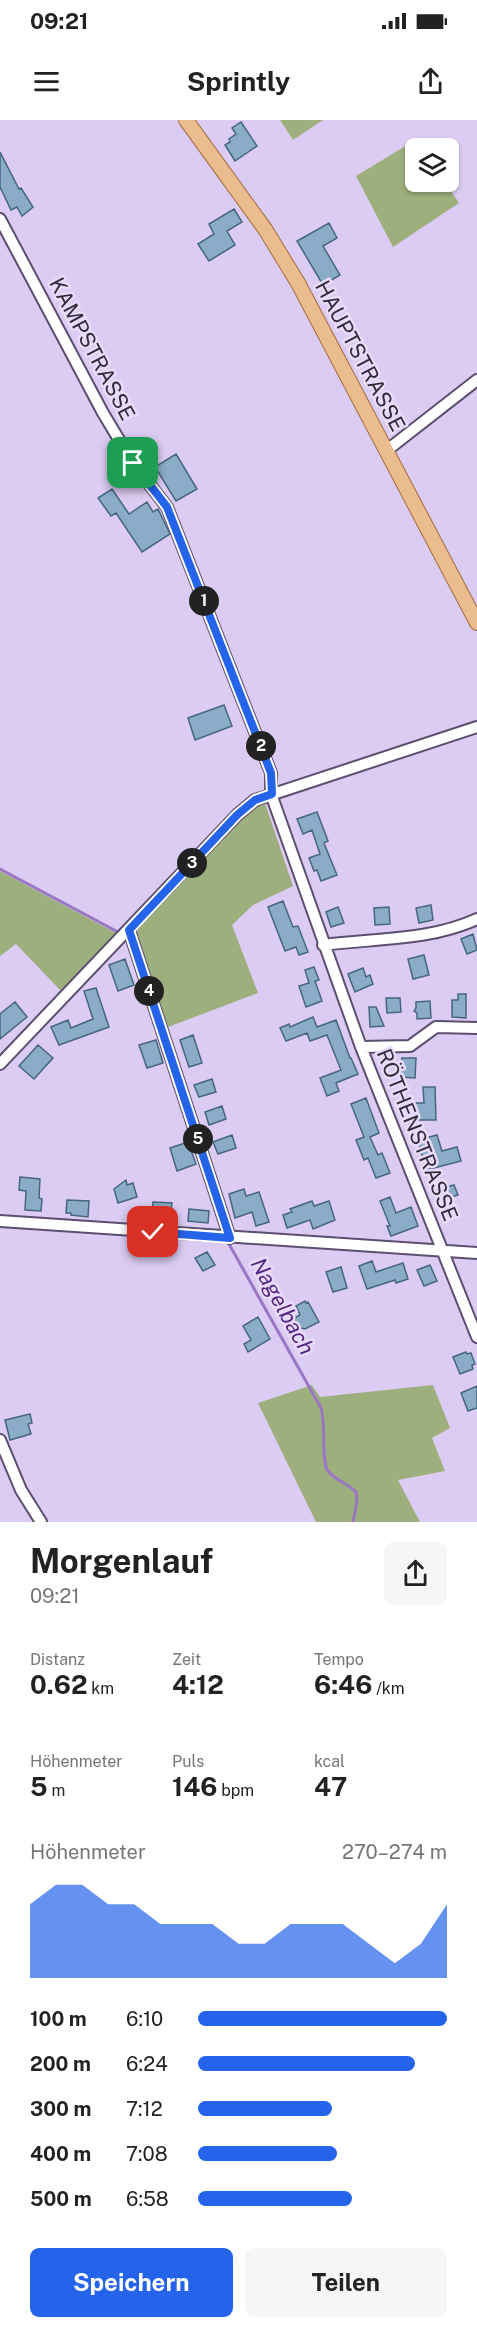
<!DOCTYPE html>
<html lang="de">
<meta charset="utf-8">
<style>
body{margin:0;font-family:"Public Sans",sans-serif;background:#f6f6f6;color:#222;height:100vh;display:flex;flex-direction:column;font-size:22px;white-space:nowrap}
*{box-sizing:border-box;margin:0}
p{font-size:20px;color:#767676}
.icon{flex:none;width:33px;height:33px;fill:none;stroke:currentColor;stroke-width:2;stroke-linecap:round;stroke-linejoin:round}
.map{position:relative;height:1402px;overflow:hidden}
.panel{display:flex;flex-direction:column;background:#fff;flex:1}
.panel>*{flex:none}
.buttons{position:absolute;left:405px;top:18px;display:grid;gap:12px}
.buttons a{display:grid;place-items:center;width:54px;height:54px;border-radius:9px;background:#fff;box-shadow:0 2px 4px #0004;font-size:30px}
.pin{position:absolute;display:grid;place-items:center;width:51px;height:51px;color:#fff;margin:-26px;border-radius:12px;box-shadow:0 3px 9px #0006}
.km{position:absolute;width:30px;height:30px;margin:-15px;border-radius:50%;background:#222;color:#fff;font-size:16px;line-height:30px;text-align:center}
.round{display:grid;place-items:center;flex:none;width:63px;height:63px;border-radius:9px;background:#f6f6f6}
.headline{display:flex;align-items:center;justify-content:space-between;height:102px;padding:0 30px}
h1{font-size:33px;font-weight:700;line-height:45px}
.metrics{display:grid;grid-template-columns:repeat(3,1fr);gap:9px;height:102px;padding:6px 30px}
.metrics div{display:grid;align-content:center}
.metrics b{font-size:26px;font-weight:700}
.metrics small{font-size:16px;font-weight:400}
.metrics p{font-size:16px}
.chart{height:168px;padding:12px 30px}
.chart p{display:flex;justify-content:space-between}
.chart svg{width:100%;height:108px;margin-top:6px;fill:#2563eb;opacity:.7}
.button{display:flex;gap:12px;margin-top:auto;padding:12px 30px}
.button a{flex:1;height:69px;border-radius:9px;background:#2563eb;color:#fff;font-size:24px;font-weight:700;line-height:69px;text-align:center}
.button a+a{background:#f6f6f6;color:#222}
ul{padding:0 30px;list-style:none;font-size:20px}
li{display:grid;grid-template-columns:96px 72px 1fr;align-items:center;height:45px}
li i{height:15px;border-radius:8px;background:#2563eb}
.status{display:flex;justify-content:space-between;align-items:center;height:42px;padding:0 30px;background:#fff;direction:ltr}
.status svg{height:16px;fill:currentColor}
header{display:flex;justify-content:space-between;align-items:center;height:78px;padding:0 30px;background:#fff;font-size:27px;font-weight:700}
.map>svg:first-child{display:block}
</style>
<div class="status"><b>09:21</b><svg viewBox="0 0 49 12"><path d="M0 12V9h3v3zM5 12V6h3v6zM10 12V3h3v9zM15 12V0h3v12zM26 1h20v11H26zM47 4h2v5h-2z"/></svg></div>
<header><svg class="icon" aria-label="menu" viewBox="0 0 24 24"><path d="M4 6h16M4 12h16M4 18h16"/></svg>Sprintly<svg class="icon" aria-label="share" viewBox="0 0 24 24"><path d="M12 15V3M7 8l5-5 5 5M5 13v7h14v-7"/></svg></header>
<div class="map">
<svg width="477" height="1402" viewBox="0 0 477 1402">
<rect width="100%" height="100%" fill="#dcccf3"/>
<path fill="#9eaf7e" d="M280,0H323L293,20Z
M417,19L423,28H416V62H445L459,83L393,127L356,56Z
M262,681L266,686L293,766L253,785L232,805L258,873L168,907L134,811L249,688Z
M0,751L118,814L62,872L16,824L0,836Z
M312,1265L320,1277L433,1265L450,1308L432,1318L445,1351L398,1360L420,1402H316L258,1283Z"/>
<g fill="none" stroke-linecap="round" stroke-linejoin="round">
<path stroke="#9977c3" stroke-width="3" d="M0,749L118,812L123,807
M229,1124L321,1288C326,1305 321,1342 328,1351C335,1360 348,1364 356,1372L357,1382L353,1402"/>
</g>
<path fill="#8aacc8" stroke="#46667f" stroke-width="1.5" d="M241,2L257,26L235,41L225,25L230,22L229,19L236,14L232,8Z
M0,32L19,69L21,68L33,87L22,96L17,87L11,90L0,67Z
M234,89L242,102L227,111L235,125L209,141L198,124L214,114L209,104Z
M329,103L337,118L323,126L340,155L323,165L297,121Z
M176,334L197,369L176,381L155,347Z
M112,369L129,394L147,382L153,392L158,389L170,414L142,432L116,393L111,396L98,378Z
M224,585L232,606L195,620L188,598Z
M317,692L328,721L324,723L337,755L321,761L317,750L314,751L309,738L320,734L312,710L303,714L297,699Z
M283,781L293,807L298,806L308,832L299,835L296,827L285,831L268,787Z
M431,785L433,800L419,803L416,788Z
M338,787L344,803L331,807L326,792Z
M389,787L390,804L375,805L374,788Z
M473,814L477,830L467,834L461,819Z
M424,835L429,855L413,859L408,839Z
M125,839L134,865L118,871L109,845Z
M314,847L319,860L315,861L322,881L306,887L299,866L309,863L305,850Z
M363,848L366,857L370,855L373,864L355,872L348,854Z
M96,868L109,907L59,925L51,907L68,900L71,908L93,899L84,871Z
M458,874H466V898L452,897V880H458Z
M386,878H400L401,892L387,893Z
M430,881L431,898L417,899V893L414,891L416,888V882Z
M15,882L27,897L0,919V894Z
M369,887H376L384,906L370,907Z
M313,897L317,907L336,900L350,938H351L358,954L336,963L339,971L327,976L320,958L341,950L327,915L310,921L307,913L286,921L280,908L289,904L290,907Z
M193,915L202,943L189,947L180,920Z
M156,920L163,943L147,948L139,925Z
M38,925L53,938L34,959L19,946Z
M402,938H416L415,958L401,957Z
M212,959L216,972L199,977L194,965Z
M423,967H435L436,1000H409V983H424Z
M366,978L379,1013L370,1017L378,1035L382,1033L390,1053L376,1058L368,1038L364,1040L356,1020L364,1017L351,984Z
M222,986L226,999L209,1005L205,992Z
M232,1015L236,1028L218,1034L213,1022Z
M437,1015L442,1031L457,1027L461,1041L426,1050L418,1020Z
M188,1022L196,1044L177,1051L170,1028Z
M20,1057L40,1059L39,1078L42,1079L41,1091L25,1090L26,1071L19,1070Z
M126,1060L127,1065L133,1063L137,1077L118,1083L114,1069Z
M454,1065L458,1075L438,1081L435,1070Z
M244,1069L246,1076L259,1072L269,1102L256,1106L252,1092L235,1098L229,1074Z
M390,1077L396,1093L411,1087L418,1106L391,1116L387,1106H390L380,1081Z
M67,1080L89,1081L88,1097L71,1095V1093H66Z
M312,1081L314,1086L329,1081L335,1100L313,1109L310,1100L287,1108L283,1095L292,1092L290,1089Z
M153,1082L172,1083L170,1100L152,1099Z
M189,1089L209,1091L208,1103L188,1101Z
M207,1132L215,1145L203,1151L195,1138Z
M372,1141L376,1152L403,1143L408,1159L396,1163L395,1160L367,1169L359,1146Z
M430,1145L437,1161L424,1166L417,1150Z
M341,1147L347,1168L333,1172L326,1152Z
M305,1181L306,1183L308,1182L319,1202L305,1209L298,1207L294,1201L296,1197L300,1195L296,1186Z
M258,1197L270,1219L248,1232L244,1224L251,1220L243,1206Z
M466,1232L467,1234L471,1233L475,1244L472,1245L473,1249L460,1254L453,1237Z
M477,1266V1288L468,1291L461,1273Z
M30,1294L32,1303L28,1304L31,1314L10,1320L5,1300Z"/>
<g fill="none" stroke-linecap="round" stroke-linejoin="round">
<defs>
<path id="minor" d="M0,99L103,293L133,343L167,387L271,653V674L361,927L477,1217
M386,331L477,260
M129,810L230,1118
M323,825C375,818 429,821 477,799
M361,927L410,926L436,907L477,908
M0,944L237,695L255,680L477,607
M0,1101L477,1133
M0,1320L21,1370L41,1402"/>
<path id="major" d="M186,0L265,109L298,163L477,503"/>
</defs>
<use href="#minor" stroke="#5c4e6f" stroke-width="14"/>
<use href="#major" stroke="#a06d3f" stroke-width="16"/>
<use href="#minor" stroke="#fff" stroke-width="10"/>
<use href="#major" stroke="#ebbd8e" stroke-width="14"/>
</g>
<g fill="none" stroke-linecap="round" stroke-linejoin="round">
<defs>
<path id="route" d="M133,343L167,387L271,653L272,674L255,680L237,695L129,810L230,1118L153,1112"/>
</defs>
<use href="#route" stroke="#fff" stroke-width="12"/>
<use href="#route" stroke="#2563eb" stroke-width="8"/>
</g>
<g text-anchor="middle" stroke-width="5" stroke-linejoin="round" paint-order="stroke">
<g font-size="21" fill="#302a39" stroke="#e8dbfa">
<text transform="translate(92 229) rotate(62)" y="7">KAMPSTRASSE</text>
<text transform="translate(360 236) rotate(62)" y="7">HAUPTSTRASSE</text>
<text transform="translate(417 1015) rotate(68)" y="7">RÖTHENSTRASSE</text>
</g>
<g font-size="22" font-style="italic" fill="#562782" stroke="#e8dbfa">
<text transform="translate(283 1186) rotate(61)" y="8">Nagelbach</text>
</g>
</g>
</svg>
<div class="buttons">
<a><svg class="icon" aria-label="layers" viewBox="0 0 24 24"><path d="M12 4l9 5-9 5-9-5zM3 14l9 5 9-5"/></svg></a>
</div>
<div class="pin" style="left:133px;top:343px;background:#1e9e55"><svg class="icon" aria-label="arrive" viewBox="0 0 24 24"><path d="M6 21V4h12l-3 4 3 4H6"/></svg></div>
<div class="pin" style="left:153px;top:1112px;background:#d93025"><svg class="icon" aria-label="check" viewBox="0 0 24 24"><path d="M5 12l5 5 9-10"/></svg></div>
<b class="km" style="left:204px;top:481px">1</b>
<b class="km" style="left:261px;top:626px">2</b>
<b class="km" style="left:192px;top:743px">3</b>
<b class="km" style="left:149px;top:871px">4</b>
<b class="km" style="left:198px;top:1019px">5</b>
</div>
<section class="panel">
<div class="headline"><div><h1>Morgenlauf</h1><p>09:21</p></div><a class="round"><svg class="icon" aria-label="share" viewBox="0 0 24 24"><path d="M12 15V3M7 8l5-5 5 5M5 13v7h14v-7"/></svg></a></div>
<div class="metrics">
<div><p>Distanz</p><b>0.62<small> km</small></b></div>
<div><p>Zeit</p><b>4:12</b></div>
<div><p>Tempo</p><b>6:46<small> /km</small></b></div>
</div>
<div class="metrics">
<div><p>Höhenmeter</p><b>5<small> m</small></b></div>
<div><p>Puls</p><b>146<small> bpm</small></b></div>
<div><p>kcal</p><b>47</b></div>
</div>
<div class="chart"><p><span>Höhenmeter</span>270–274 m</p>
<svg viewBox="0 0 160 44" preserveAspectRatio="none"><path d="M0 44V14L10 6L20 6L30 14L40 14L50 22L60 22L70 22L80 30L90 30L100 22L110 22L120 22L130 30L140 38L150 30L160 14V44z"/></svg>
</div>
<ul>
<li><b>100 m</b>6:10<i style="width:100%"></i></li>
<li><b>200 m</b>6:24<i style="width:87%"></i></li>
<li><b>300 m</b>7:12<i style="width:54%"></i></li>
<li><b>400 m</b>7:08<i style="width:56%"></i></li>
<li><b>500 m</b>6:58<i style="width:62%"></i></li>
</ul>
<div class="button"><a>Speichern</a><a>Teilen</a></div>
</section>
